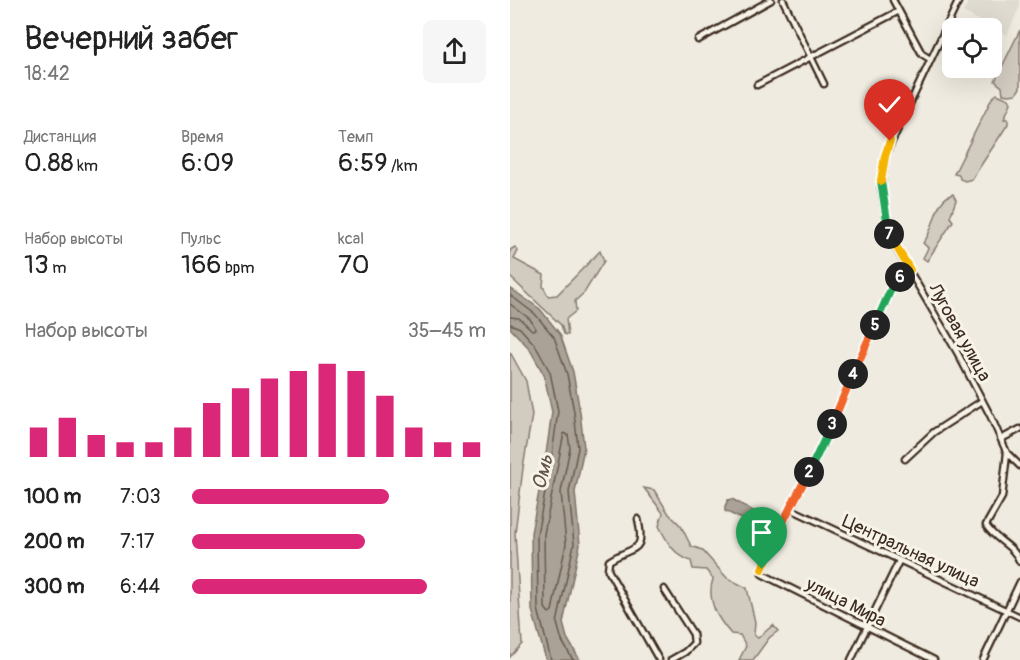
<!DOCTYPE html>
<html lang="ru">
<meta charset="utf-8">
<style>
body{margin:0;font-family:Pangolin,sans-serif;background:#f6f6f6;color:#222;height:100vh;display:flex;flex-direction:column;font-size:22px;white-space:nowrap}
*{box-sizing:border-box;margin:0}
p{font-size:20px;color:#767676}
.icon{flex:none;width:33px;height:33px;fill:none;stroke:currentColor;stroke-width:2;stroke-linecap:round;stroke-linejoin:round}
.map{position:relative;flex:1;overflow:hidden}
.drawer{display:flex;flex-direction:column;background:#fff;width:510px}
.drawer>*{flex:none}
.tools{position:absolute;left:432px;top:18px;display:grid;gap:12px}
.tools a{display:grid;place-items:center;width:60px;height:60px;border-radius:9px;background:#fff;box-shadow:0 6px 24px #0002;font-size:30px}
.pin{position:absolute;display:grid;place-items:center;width:51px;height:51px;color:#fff;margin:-62px -26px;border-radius:50% 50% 50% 0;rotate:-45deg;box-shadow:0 0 6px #0007}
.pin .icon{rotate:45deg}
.km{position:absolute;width:30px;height:30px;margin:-15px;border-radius:50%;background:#222;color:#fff;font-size:16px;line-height:30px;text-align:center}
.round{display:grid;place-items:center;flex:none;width:63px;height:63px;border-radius:9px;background:#f6f6f6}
.head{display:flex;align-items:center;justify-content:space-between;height:102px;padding:0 24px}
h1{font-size:33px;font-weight:600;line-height:45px}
.figures{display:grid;grid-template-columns:repeat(3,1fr);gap:9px;height:102px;padding:6px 24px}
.figures div{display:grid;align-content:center}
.figures b{font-size:26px;font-weight:600}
.figures small{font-size:16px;font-weight:400}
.figures p{font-size:16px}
.chart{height:168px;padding:12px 24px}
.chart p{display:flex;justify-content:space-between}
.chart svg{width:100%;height:108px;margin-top:6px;stroke:#db2777;stroke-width:6}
ul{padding:0 24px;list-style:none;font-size:20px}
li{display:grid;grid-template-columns:96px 72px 1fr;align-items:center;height:45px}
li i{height:15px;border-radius:8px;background:#db2777}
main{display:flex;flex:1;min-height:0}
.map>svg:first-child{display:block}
</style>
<main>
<section class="drawer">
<div class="head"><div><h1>Вечерний забег</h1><p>18:42</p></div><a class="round"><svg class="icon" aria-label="share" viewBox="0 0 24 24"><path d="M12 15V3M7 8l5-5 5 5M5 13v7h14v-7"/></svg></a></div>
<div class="figures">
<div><p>Дистанция</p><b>0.88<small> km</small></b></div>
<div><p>Время</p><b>6:09</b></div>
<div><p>Темп</p><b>6:59<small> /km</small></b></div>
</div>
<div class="figures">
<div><p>Набор высоты</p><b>13<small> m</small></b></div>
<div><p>Пульс</p><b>166<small> bpm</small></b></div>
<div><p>kcal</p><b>70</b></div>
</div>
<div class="chart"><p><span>Набор высоты</span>35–45 m</p>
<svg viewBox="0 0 160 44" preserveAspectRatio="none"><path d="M5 44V32M15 44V28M25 44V35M35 44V38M45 44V38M55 44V32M65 44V22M75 44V16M85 44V12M95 44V9M105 44V6M115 44V9M125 44V19M135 44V32M145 44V38M155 44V38"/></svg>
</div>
<ul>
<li><b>100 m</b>7:03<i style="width:67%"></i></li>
<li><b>200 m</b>7:17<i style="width:59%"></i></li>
<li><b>300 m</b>6:44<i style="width:80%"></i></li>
</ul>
</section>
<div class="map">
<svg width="510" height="660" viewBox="0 0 510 660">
<rect width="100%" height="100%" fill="#efebe0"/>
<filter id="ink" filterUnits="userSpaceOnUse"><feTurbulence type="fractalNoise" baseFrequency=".0167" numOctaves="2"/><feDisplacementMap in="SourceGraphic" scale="12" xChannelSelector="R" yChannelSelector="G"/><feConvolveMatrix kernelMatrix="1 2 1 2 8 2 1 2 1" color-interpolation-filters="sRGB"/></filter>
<g filter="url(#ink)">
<path fill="#e0dbd0" d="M459,0H510V6L497,35L453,12Z"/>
<path fill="#d1cbc0" stroke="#867a6f" stroke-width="1.5" d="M510,30V88L506,94L499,95L493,94L492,87L485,81Z
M487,94L499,99L501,103L494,119H498V124L462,179L455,181L450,179L449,175L444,174L482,98Z
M443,194L446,200L440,217L443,221L417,261L413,258L418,248L413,243C426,229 423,200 443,194Z
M5,247L8,251L4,259L34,275L33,286L38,296L47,295L90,251L94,261L74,293L65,301L66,311L56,319L58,335L54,334L51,325L0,277V250Z
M0,352L16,381L22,415L13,468L5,533L12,644L0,657Z
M134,488L144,490L159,514L171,526L181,546L192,550L217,578L237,588L245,622L244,635L248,638L263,625L268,631L259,638L243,660H229L236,646L230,635L221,634C207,618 196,600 203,579L196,570L183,569L181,561C164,555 157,542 149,526L153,513Z"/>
<path fill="#aaa296" stroke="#7e7266" stroke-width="1.5" d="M0,288L30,309L50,334L63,372L70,412L74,448L65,492L70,545L53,623L57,638L70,660H36L22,610L21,533L35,461L42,412L34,375L19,348L0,328Z
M222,499L254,517L251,525L238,522L215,511V506L218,500Z"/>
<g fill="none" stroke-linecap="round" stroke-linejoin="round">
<path stroke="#675a4e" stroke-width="1.5" d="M0,295L25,314L44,337L57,374L64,412L68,448L59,492L64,544L47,623L52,641L63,660
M0,304L20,319L26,329L22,330L9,318L0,317
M0,324L10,328L25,345L40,372L48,411L41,462L27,534L28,609L41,660
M54,433L58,435L60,448L51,492L56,544L42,611L39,613L35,608L34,534Z"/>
<defs>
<path id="minor" d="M273,0L314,84
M383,0L412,54L420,59
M449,0L375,156L371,188L378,228L383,243L447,352L481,417L497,453L510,466
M188,40L261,0
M247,85L389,11
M400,270L389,278L381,289L312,446L254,563L252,574L424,660
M491,439L510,429
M497,453L492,497L476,525C484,540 504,545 510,562
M395,459L424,432L472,401
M281,509L510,617
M128,519C136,555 123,545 99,561L98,570L149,660
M154,589L183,634L184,643L175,652L161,660
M341,660L389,561
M473,660L510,582"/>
</defs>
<use href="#minor" stroke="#3b2a1e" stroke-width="9"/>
<use href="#minor" stroke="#f7f3e8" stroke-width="4.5"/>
</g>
</g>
<g fill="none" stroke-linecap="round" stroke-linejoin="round" filter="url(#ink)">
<defs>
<path id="split-1" d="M252,569L274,520"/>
<path id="split-2" d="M274,520L299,472"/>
<path id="split-3" d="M299,472L322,424"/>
<path id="split-4" d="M322,424L343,374"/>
<path id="split-5" d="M343,374L365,325"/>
<path id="split-6" d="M365,325L381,289L390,277"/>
<path id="split-7" d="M379,234L400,270L390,277"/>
<path id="split-8" d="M371,181L379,234"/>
<path id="split-9" d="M371,181L375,156L380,141"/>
</defs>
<use href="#split-1" stroke="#fff" stroke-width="12"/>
<use href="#split-2" stroke="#fff" stroke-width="12"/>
<use href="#split-3" stroke="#fff" stroke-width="12"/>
<use href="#split-4" stroke="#fff" stroke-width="12"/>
<use href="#split-5" stroke="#fff" stroke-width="12"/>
<use href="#split-6" stroke="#fff" stroke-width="12"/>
<use href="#split-7" stroke="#fff" stroke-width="12"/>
<use href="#split-8" stroke="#fff" stroke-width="12"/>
<use href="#split-9" stroke="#fff" stroke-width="12"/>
<use href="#split-1" stroke="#f5b400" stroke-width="8"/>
<use href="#split-2" stroke="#f0652b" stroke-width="8"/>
<use href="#split-3" stroke="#22a559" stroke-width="8"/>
<use href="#split-4" stroke="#f0652b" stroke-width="8"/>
<use href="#split-5" stroke="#f0652b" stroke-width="8"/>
<use href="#split-6" stroke="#22a559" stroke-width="8"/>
<use href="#split-7" stroke="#f5b400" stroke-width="8"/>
<use href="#split-8" stroke="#22a559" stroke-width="8"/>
<use href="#split-9" stroke="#f5b400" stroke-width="8"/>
</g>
<g text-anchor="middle" stroke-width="6" stroke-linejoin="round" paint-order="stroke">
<g font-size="18" fill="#3b2a1e" stroke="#f7f3e8">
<text transform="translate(450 332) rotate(61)" y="6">Луговая улица</text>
<text transform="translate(401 551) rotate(25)" y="6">Центральная улица</text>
<text transform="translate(336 602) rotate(27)" y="6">улица Мира</text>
</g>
<g font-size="20" font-style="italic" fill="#625448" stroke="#f7f3e8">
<text transform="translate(32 472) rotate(-77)" y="7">Омь</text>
</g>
</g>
</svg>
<div class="tools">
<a><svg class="icon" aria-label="locate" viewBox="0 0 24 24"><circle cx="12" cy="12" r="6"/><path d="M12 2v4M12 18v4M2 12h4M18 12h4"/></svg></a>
</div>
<div class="pin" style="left:252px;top:569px;background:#1e9e55"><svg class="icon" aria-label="arrive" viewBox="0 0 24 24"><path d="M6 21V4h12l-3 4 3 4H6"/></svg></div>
<div class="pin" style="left:380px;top:141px;background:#d93025"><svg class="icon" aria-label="check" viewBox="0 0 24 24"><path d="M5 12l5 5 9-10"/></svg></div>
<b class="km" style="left:299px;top:472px">2</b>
<b class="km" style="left:322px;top:424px">3</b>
<b class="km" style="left:343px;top:374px">4</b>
<b class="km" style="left:365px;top:325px">5</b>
<b class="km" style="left:390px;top:277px">6</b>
<b class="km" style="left:379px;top:234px">7</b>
</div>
</main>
